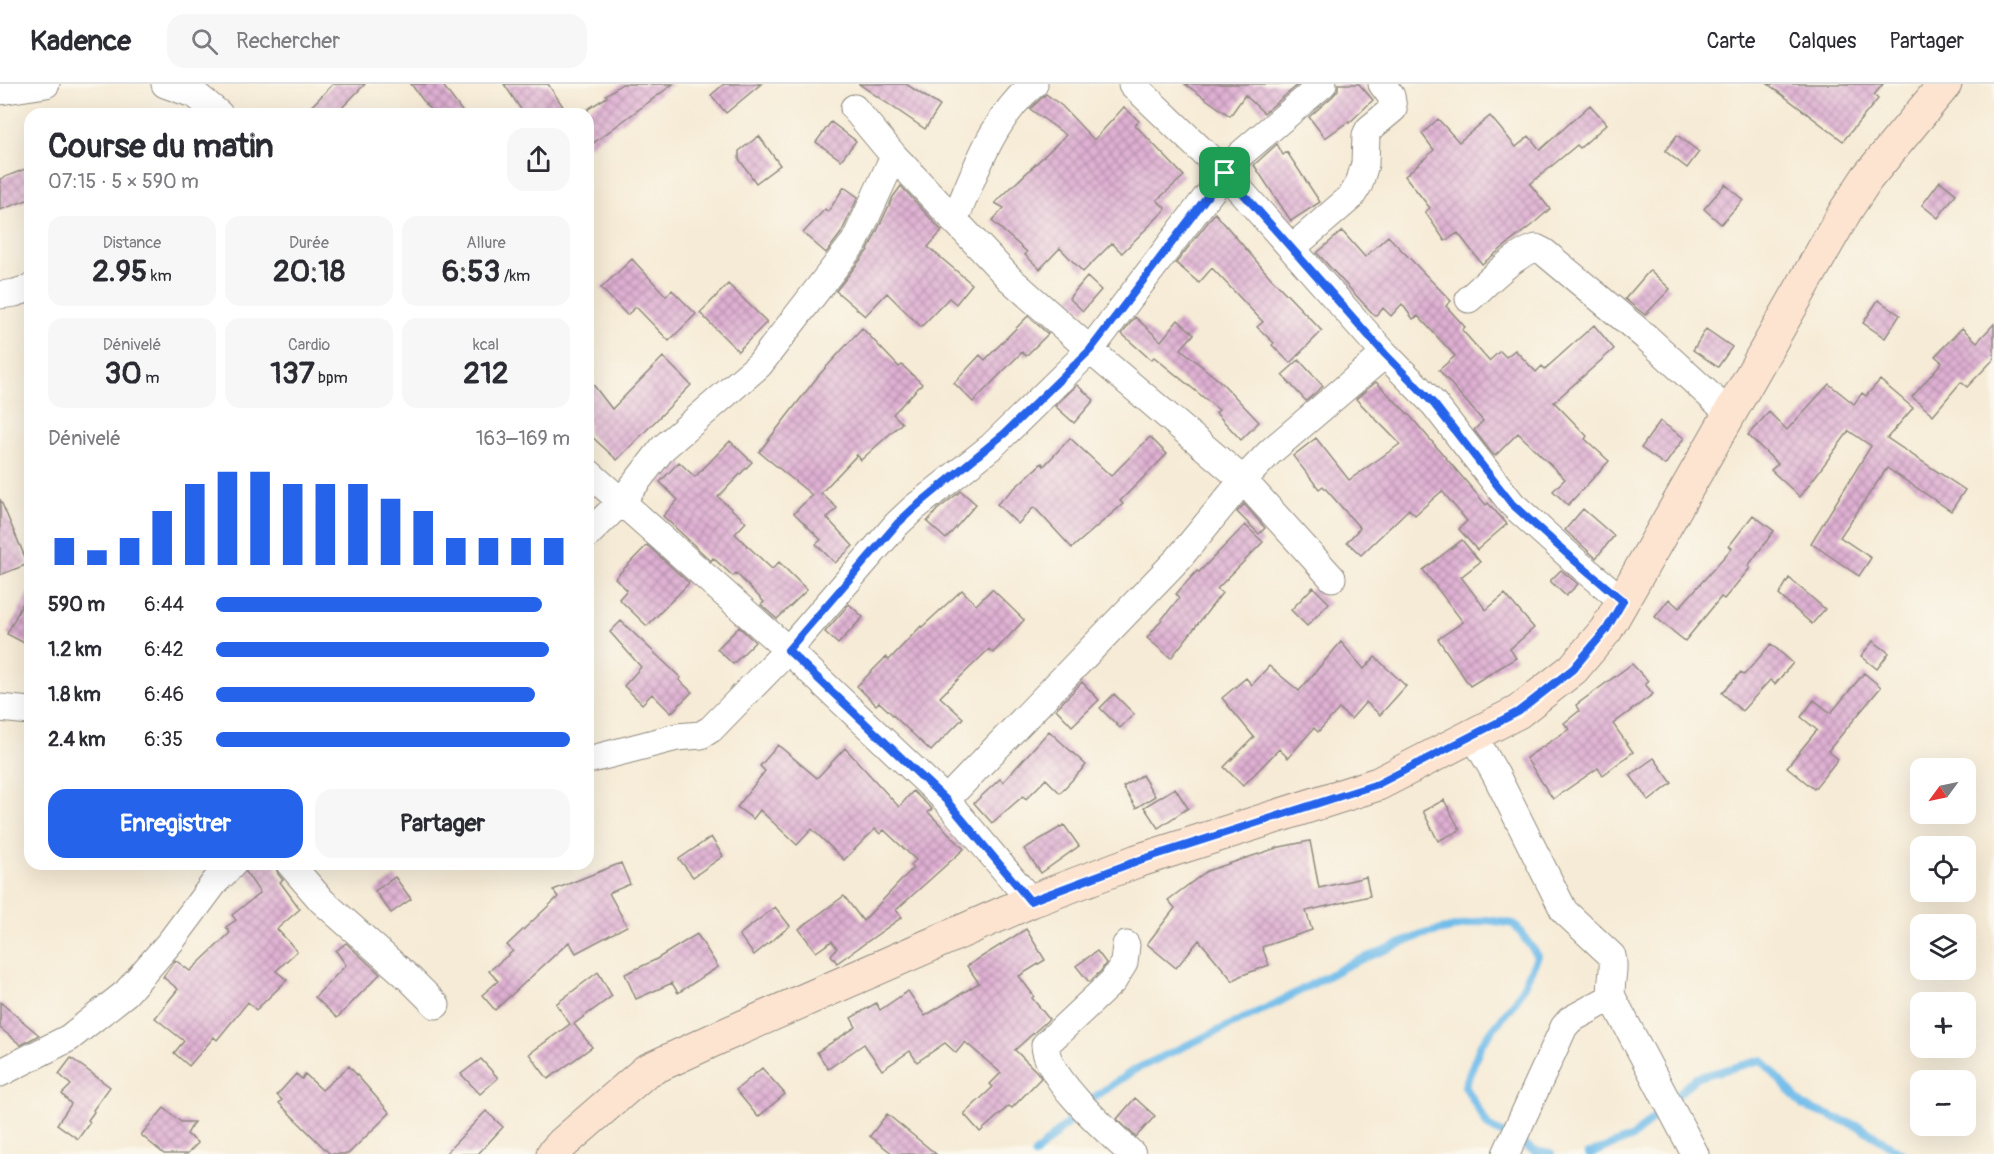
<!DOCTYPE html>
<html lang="fr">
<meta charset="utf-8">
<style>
body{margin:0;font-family:Pangolin,sans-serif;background:#f7f7f7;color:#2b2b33;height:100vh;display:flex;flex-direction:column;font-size:22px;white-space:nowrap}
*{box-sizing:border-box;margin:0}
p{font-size:20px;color:#7c7c81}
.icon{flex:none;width:33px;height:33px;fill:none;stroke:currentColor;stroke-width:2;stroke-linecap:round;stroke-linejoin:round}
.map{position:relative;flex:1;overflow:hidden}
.drawer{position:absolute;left:24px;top:24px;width:570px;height:762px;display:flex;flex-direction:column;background:#fff;border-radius:18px;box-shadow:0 6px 24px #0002}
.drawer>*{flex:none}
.needle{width:39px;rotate:237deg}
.fabs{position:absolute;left:1910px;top:674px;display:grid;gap:12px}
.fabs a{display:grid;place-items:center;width:66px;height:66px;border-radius:12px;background:#fff;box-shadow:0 6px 24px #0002;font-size:30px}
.pin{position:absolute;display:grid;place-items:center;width:51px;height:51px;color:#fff;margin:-26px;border-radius:12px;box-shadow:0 3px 9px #0006}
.round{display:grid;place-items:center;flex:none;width:63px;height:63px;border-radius:18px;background:#f7f7f7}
.summary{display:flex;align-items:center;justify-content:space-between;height:102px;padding:0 24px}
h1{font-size:33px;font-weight:700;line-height:45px}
.figures{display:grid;grid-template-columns:repeat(3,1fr);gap:9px;height:102px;padding:6px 24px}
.figures div{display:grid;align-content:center;border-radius:15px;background:#f7f7f7;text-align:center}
.figures b{font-size:30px;font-weight:700}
.figures small{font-size:16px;font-weight:400}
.figures p{font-size:16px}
.chart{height:168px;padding:12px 24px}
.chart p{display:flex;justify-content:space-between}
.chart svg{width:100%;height:108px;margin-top:6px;stroke:#2563eb;stroke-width:6}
.cta{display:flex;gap:12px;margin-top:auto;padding:12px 24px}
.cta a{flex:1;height:69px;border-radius:18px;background:#2563eb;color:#fff;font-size:24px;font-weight:700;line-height:69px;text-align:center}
.cta a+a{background:#f7f7f7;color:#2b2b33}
ul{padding:0 24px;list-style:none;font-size:20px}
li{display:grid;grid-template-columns:96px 72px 1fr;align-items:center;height:45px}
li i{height:15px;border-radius:8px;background:#2563eb}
header{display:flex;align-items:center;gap:36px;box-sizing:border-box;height:84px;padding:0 30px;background:#fff;border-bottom:2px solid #e1e1e2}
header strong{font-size:28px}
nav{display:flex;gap:33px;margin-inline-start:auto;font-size:21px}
.search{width:420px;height:54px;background:#f7f7f7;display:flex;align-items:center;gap:15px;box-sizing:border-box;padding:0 21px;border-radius:18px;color:#7c7c81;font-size:22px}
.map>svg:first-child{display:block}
</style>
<header>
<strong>Kadence</strong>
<div class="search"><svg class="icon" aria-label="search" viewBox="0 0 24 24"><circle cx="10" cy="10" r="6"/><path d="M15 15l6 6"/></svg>Rechercher</div>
<nav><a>Carte</a><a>Calques</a><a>Partager</a></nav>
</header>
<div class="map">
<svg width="1994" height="1070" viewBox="0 0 1994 1070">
<defs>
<pattern id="building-cross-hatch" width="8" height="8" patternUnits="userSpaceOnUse" patternTransform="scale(1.5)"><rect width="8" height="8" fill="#dfb0d3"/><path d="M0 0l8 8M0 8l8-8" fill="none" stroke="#b58fab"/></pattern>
</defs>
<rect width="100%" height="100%" fill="#fbf7ec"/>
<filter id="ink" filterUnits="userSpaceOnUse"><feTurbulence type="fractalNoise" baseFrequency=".0167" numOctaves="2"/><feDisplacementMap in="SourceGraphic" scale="12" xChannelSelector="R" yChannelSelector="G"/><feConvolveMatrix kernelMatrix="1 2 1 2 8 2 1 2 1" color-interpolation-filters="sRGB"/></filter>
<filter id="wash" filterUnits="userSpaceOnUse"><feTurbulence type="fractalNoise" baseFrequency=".008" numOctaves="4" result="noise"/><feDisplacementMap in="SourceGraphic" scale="24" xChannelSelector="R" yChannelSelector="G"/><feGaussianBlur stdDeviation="1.35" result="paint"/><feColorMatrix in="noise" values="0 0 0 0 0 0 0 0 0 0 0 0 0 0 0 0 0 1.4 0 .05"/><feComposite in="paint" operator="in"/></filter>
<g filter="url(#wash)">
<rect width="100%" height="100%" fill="#f6ebd6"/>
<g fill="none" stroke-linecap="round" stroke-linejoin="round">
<path stroke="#70bcea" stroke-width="8" d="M1035,1070L1096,1012L1134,986L1277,919L1350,880L1424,850L1487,836L1514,840L1538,872L1517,915L1481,960L1465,1002L1488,1042L1535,1067L1551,1070
M1589,1070L1633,1053L1695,994L1762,976L1803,1022L1860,1043L1903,1070"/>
</g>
<g id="blocks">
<path fill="url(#building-cross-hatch)" d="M333,0H365L336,30H304Z
M411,0H442L464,30H433Z
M504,0H548L568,30H524Z
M622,0H673L588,63V25L607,13L606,11Z
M724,0H761L726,29L711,11Z
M859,0H906L940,22L925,45Z
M1185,0H1299L1264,29L1245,11L1230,32Z
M1338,0H1359L1373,16L1349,39V37L1325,54L1309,33L1333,12L1338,6Z
M1768,0H1883L1874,11L1878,15L1843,57Z
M1046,10L1062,22L1094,56L1124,23L1139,37L1135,41L1184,92L1157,116L1166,125L1122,169L1112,159L1083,188L1060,164L1040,185L1025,171L1027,168L992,137L1004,124L995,119L1066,51L1030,25Z
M1590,21L1607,40L1580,64L1577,61L1530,100L1550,125L1533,140L1482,180L1458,149L1445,157L1425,128L1430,124L1405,92L1434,66L1422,50L1438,35L1459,58L1490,32L1516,63L1529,52L1540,66Z
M831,38L856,57L841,76L816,58Z
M1677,51L1699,68L1687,84L1665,67Z
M759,52L780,81L756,99L739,75V67Z
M1277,60L1283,71L1287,68L1320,118L1291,137L1254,81Z
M30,83V115L0,126V95Z
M1940,97L1956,110L1938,134L1922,121Z
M1725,100L1743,116L1721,140L1704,125Z
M901,102L942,147L928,163L972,200L956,220L949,214L921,243L887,209L865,232L836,207L868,166L893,113Z
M844,103L858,113L841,149L826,169L803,149L825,125L828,128Z
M1215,129L1270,193L1322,247L1290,279L1272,261L1274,259L1257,243L1263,238L1212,184L1199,199L1176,179Z
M1342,147L1365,173L1388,152L1451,217L1446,222L1465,243L1462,246L1489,277L1500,267L1506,273L1515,266L1536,288L1542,282L1545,285L1594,241L1614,265L1554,318L1587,352L1585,355L1609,377L1568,421L1553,407L1565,395L1518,349L1495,372L1491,368L1474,346L1483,337L1439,286L1455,272L1418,232L1413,235L1402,220L1391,232L1383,224L1375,232L1317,169Z
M632,175L666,212L672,206L696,230L669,257L636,223L627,231L601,204Z
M1650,186L1670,205L1645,231L1625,215Z
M1087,193L1101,206L1083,227L1069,214Z
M728,200L767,238L738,267L700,229Z
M1878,216L1900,231L1885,254L1863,239Z
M1028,232L1048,250L1026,272L1022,268L973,318L954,299L980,271L985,276Z
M1135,233L1161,257L1178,236L1194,250L1181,265L1222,299L1259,338L1241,356L1216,329L1219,326L1154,273L1151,276L1122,250Z
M1994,240V275L1967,303L1961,298L1933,331L1912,313L1942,278L1935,272L1962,244L1977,258Z
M862,244L899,283L902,281L922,300L893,330L902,339L861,376L857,371L821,409L837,424L827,434L853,462L835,479L816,460L821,456L794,429L812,411L759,368L819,291Z
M1706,245L1732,263L1718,283L1693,266Z
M663,273L691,301L617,376L588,349V294L612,325Z
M1299,276L1323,302L1306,317L1282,291Z
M1880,296L1913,324L1887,354L1965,406L1951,427L1887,384L1840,453L1871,474L1859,492L1811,459L1871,362L1849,347L1800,413L1771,386L1778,380L1748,351L1769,328L1787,346L1829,300L1854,320L1862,309L1866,312Z
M1376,298L1411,333L1486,421L1488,419L1507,440L1477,466L1459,445L1467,437L1442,407L1415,431L1409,425L1361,471L1347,458L1360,444L1323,402L1319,405L1293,372L1316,354L1349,396L1400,360L1356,315Z
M1077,301L1094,316L1074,339L1055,322Z
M1660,337L1684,354L1665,381L1641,364Z
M1150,353L1167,370L1120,417L1123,420L1072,464L1034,423L1018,440L997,420L1042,379L1044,382L1070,354L1111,392Z
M730,357L752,378L718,413L746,438L735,450L772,485L779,478L807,506L777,535L761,521L764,518L736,489L733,492L713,474L711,477L663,432L678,416L660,398L679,378L695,393Z
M961,407L976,420L946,455L927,438L937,426Z
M0,415L28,480L0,491Z
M1244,420L1265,444L1259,450L1237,428Z
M1583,425L1614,452L1596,474L1565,446Z
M1753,431L1774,447L1748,482L1750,484L1724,515L1721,513L1685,557L1655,533L1669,515L1679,524L1732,464L1729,462Z
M1245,441L1263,458L1217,505L1222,509L1171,574L1147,554L1179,514L1176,510L1197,487L1199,488Z
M1462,456L1480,478L1461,493L1486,526L1505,510L1534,544L1510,565L1516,574L1470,602L1438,555L1463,538L1423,486Z
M647,461L689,499L647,542L619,515L627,506L615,494Z
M1561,486L1578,500L1566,512L1550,497Z
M1789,494L1825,525L1812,540L1779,511Z
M1313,503L1329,519L1307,542L1291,526Z
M30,505V562L7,550Z
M992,505L1024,536L993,569L989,565L940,613L963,634L931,667L879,618L876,621L857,602L886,573L889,576L921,542L922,543L962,506L976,521Z
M849,520L863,533L838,560L825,548Z
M621,537L681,594L679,596L692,608L671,629L652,610L642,620L624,602L641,583L610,548Z
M739,543L755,558L733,580L717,565Z
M1873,557L1889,569L1877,585L1861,572Z
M1341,558L1364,585L1375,573L1406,602L1380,631L1366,618L1351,635L1339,625L1318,648L1314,644L1288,674L1279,665L1243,702L1224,683L1254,653L1222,614L1246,594L1252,601L1269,582L1299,607Z
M1771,560L1793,579L1775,600L1770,596L1742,627L1722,609L1741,588L1744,591Z
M1632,580L1648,597L1645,600L1653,610L1613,640L1633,668L1603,691L1598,684L1553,715L1526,674L1569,645L1564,639L1579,627L1576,621Z
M1864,589L1881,603L1828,667L1838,675L1814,705L1787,683L1817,646L1801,633L1814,616L1831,629Z
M1082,598L1099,616L1072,642L1056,625Z
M1114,610L1134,630L1120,644L1100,624Z
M1049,647L1086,681L1060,709L1046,695L1026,715L1023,712L992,739L974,719L1000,695L1003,698Z
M778,661L817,694L845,664L899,723L913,707L932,725L928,728L964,765L896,826L902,833L837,879L831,871L837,864L832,857L816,868L799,845L844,812L863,837L913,784L911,781L916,776L884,746L880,750L875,745L844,776L812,745L797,761L760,726L753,735L737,723L765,687L760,682Z
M1654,674L1672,699L1649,717L1630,691Z
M1142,691L1155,712L1136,724L1123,703Z
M1175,704L1188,724L1158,744L1144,723Z
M1444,716L1460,746L1438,757L1423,727Z
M1064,741L1079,762L1041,789L1024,765Z
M711,753L723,772L693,793L679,775Z
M1310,757L1319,804L1366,793L1370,812L1306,827L1312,846L1262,863L1269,881L1240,892L1233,897L1199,856L1176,884L1147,860L1175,824L1168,816L1207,787L1280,763Z
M621,779L630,800L609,809L627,842L576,869L569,858L495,926L482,911L498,897L489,887L513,867L507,861L558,813L553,806Z
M248,780H275L278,790L283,796L280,798L300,825L277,845L297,867L276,887L287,896L256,926L248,918L217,956L214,953L189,982L174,969L184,957L155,934L178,905L163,893L175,876L190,887L230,849L226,843L236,836L232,831L260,809L246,788Z
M395,793L411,815L391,829L375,807Z
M775,823L790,842L754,871L739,851Z
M1026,845L1045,876L1019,892L1034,912L1032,914L1049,935L1015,966L1037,988L1041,994L1012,1024L1009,1022L980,1048L964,1030L993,1003L990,1000L1001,989L965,958L956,969L945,959L917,978L910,967L882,986L864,960L828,985L817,968L856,943L851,934L876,919L880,926L908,907L925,932L979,899L967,882Z
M697,850L718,883L678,909L672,899L636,915L625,890L655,876Z
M346,859L380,890L337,934L315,913L346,881L336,867Z
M1097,867L1106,879L1101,887L1089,898L1076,882Z
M598,888L612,912L574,940L592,963L548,995L529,970L570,940L556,920Z
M0,918L39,951L21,961L0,944Z
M71,974L110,1003L93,1026L94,1028L88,1036L90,1038L78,1055L57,1040L71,1020L62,1010L71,1001L59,990Z
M481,975L498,994L480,1010L461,990Z
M349,982L390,1029L348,1070H330L279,1019L282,1016L277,1011L296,990L302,995L305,990L322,1006Z
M762,984L785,1010L758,1033L736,1006Z
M1135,1014L1155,1032L1136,1053L1117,1035Z
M164,1024L181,1038H194L187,1050L198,1059L187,1070H164L141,1051Z
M486,1027L503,1043L478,1070H445Z
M887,1030L936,1070H893L870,1052Z"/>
</g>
</g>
<g filter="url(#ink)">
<use href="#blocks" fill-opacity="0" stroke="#908b80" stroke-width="1.5"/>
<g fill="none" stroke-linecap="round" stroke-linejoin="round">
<defs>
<path id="minor" d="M165,0L196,11L219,30
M1132,0L1225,89L1385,270L1434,320L1512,420L1574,476L1623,517
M0,7L46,0
M854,24L894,72L1010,195L1090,266L1243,396L1332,494
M954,137C975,89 992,34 1034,0
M1292,164L1351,113L1359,100L1365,80L1366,51L1369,45L1393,25L1391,12L1382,0
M0,211L15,209L30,204
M1469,215C1487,199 1513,171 1536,164L1544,168L1646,253L1730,330
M588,388L788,566L946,716L1031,817
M588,450L620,419L663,364L759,281L855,157L894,72
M0,624L30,627
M1473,651L1496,691L1564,827L1612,872C1616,885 1609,900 1612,913L1695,1070
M588,676L677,653L701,651L711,645L788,566L897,440L914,424L992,362L1090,266L1225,89L1241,70L1323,0
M946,716L1179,474L1243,396L1270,368L1385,270
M290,780L322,817L410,895L436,921
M1126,861L1124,879L1113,897L1045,961C1046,994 1107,1047 1132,1070
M0,989L69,954L126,909L171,857L215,798L233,780
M1506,1070L1564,943L1570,936L1612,913"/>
<path id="secondary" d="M553,1070L562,1060L646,987L720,953L1031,817L1137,777L1378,700L1518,628L1573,585L1606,546L1846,126L1867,94L1945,0"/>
</defs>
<use href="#minor" stroke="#908b80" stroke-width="29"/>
<use href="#secondary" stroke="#908b80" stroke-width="35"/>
<use href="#minor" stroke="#fff" stroke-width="27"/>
<use href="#secondary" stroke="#fde4d1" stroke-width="33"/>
</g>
</g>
<g fill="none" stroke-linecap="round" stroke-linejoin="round" filter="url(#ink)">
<defs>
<path id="route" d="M1225,89L1385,270L1434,320L1512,420L1574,476L1623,517L1606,546L1573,585L1518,628L1378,700L1137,777L1030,817L946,716L788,566L897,440L914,424L1005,349L1090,266Z"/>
</defs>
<use href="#route" stroke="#fff" stroke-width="12"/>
<use href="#route" stroke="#2563eb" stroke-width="8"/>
</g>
</svg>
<div class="fabs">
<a><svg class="needle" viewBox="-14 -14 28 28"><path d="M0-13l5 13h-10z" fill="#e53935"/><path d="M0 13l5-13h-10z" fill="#7c7c81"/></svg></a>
<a><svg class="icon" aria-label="locate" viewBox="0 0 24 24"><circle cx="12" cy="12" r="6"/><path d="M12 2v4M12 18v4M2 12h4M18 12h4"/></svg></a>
<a><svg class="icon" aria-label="layers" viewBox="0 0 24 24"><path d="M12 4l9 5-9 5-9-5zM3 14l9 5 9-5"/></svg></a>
<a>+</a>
<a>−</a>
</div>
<div class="pin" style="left:1225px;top:89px;background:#1e9e55"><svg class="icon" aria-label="arrive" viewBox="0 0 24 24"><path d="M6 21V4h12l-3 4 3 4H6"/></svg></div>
<section class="drawer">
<div class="summary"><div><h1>Course du matin</h1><p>07:15 · 5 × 590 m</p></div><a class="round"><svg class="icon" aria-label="share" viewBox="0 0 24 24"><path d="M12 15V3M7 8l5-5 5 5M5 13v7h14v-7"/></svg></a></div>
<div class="figures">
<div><p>Distance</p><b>2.95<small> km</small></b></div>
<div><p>Durée</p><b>20:18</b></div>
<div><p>Allure</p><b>6:53<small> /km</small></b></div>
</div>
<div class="figures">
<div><p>Dénivelé</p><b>30<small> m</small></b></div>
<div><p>Cardio</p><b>137<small> bpm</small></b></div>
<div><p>kcal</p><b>212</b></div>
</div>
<div class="chart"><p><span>Dénivelé</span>163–169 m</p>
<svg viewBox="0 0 160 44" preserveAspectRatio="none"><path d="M5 44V33M15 44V38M25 44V33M35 44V22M45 44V11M55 44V6M65 44V6M75 44V11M85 44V11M95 44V11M105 44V17M115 44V22M125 44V33M135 44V33M145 44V33M155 44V33"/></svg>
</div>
<ul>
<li><b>590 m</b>6:44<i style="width:92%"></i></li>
<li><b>1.2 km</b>6:42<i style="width:94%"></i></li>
<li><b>1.8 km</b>6:46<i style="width:90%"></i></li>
<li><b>2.4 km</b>6:35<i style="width:100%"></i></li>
</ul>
<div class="cta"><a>Enregistrer</a><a>Partager</a></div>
</section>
</div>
